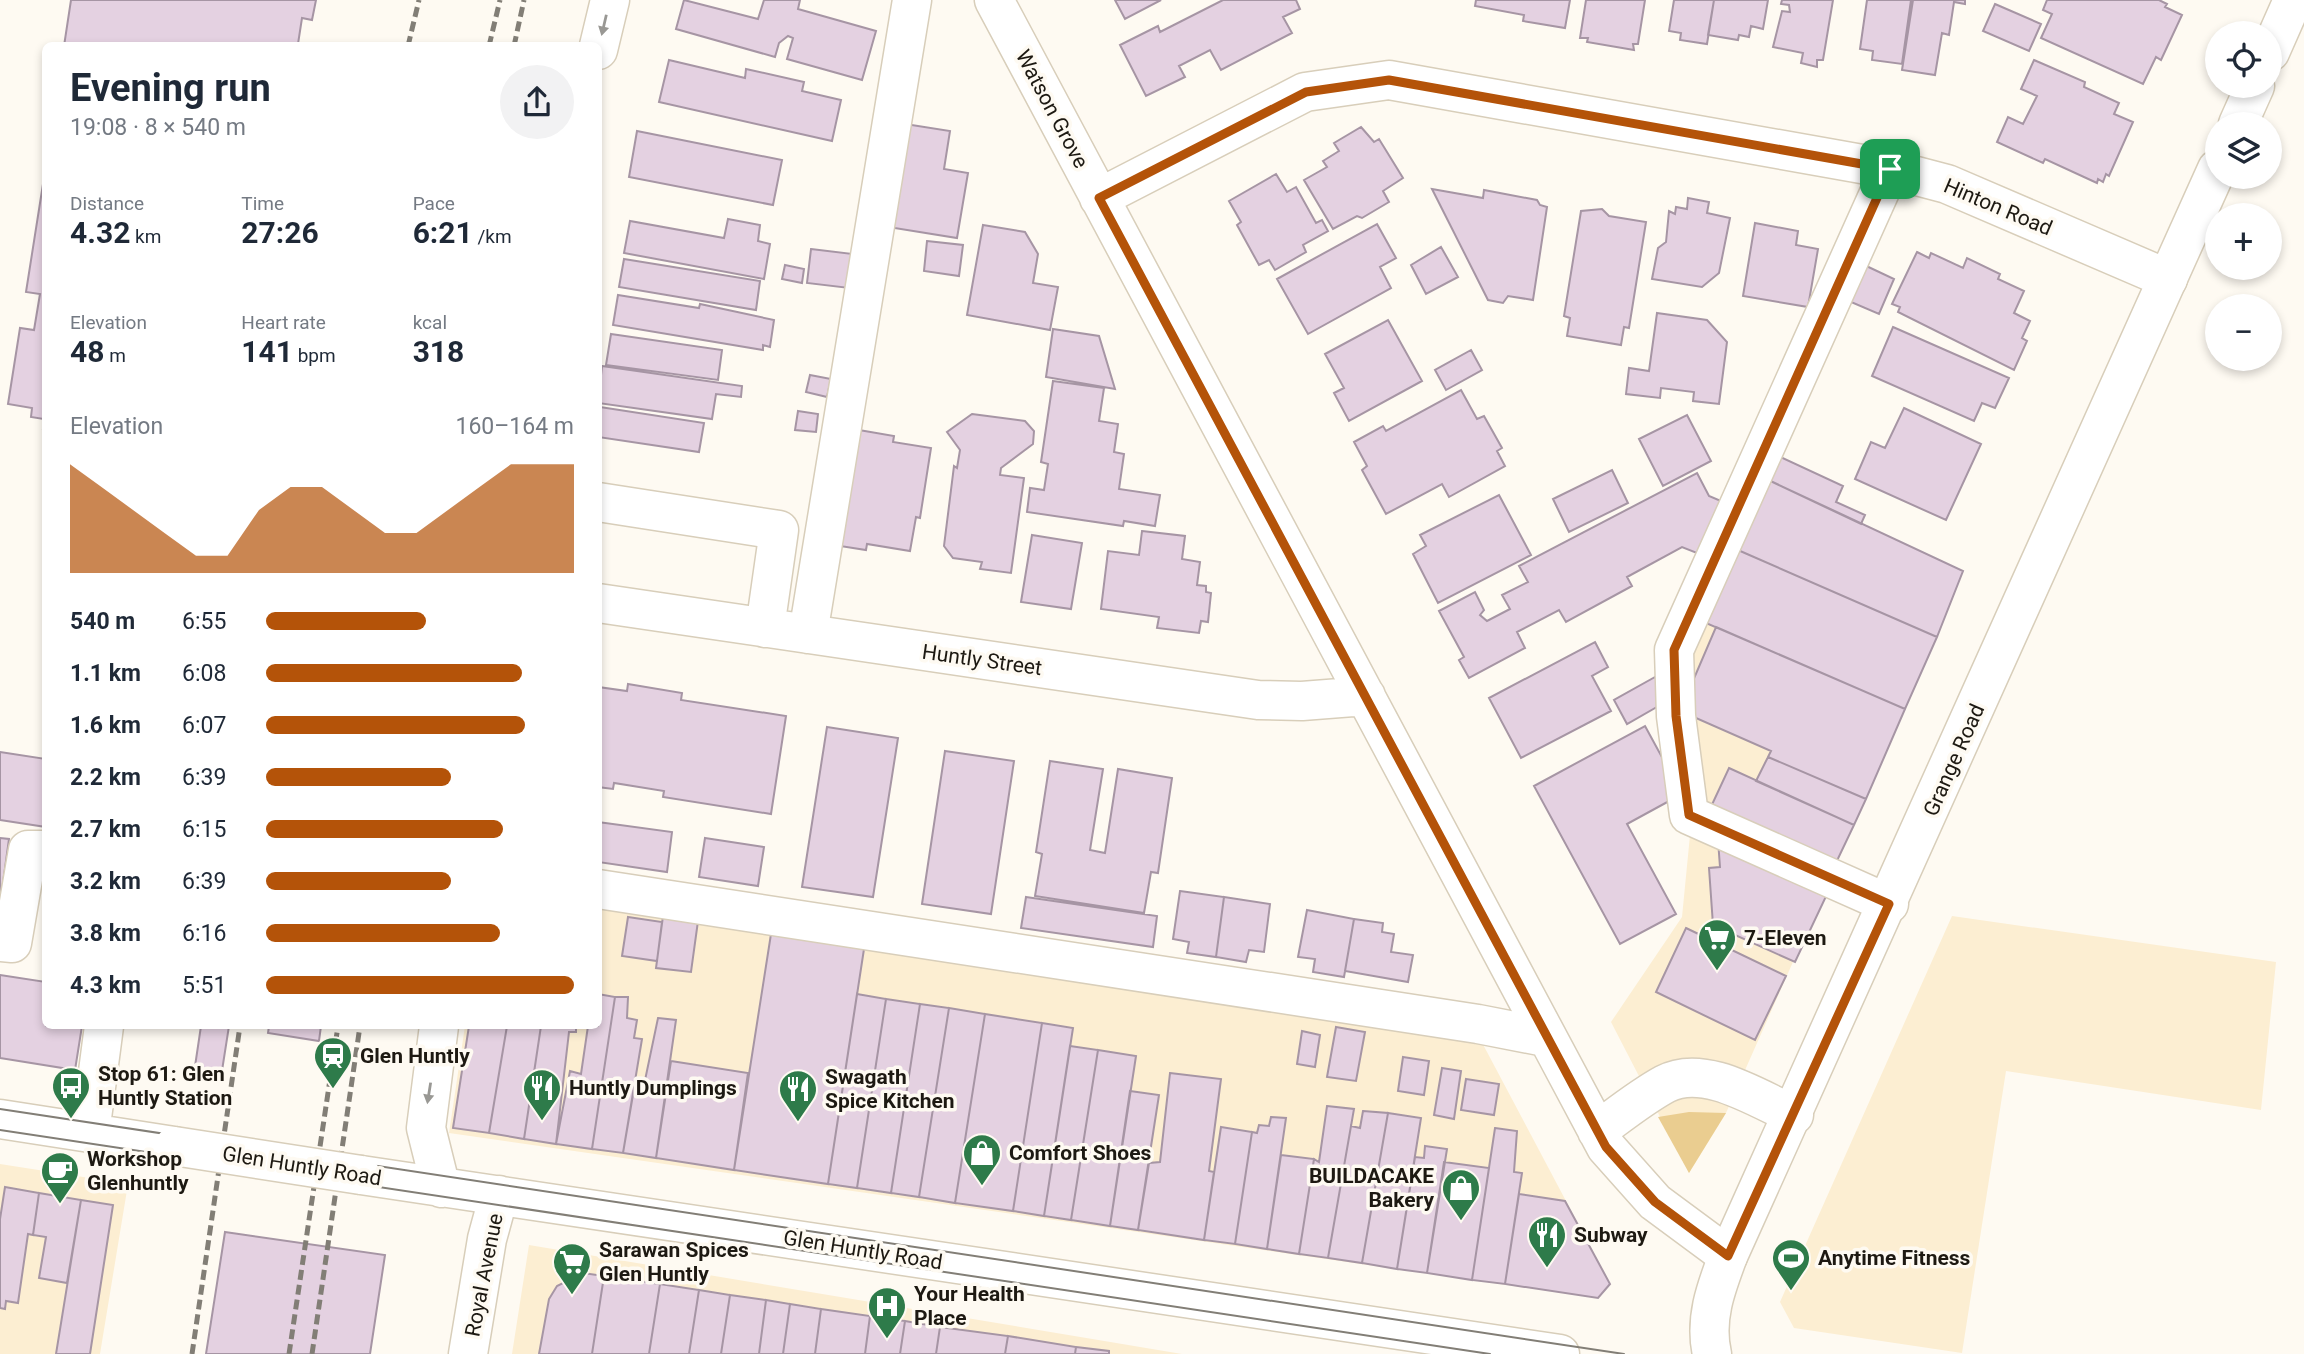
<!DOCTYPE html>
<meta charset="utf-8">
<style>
body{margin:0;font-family:Roboto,sans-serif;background:#f2f2f3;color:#1f2937;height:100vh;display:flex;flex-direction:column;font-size:26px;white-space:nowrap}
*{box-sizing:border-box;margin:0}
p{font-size:23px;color:#747a83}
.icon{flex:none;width:38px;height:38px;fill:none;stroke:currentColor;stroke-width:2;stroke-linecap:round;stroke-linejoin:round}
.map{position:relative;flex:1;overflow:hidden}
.panel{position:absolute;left:42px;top:42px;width:560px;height:987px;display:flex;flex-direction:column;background:#fff;border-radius:10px;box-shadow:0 4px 10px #0003}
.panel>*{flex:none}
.buttons{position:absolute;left:2205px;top:21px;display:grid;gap:14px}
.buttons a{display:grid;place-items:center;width:77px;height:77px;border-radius:50%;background:#fff;box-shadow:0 4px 10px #0003;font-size:35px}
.pin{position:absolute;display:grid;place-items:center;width:60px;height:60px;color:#fff;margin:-30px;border-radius:14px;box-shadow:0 4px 10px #0006}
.round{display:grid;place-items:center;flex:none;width:74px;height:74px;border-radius:37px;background:#f2f2f3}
.headline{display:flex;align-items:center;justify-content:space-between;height:119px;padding:0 28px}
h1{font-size:38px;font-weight:700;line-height:52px}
.figures{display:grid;grid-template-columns:repeat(3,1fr);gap:10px;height:119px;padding:7px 28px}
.figures div{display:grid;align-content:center}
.figures b{font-size:30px;font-weight:700}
.figures small{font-size:19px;font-weight:400}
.figures p{font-size:19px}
.chart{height:196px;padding:14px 28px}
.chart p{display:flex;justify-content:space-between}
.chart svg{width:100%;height:126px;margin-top:7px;fill:#b45309;opacity:.7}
ul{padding:0 28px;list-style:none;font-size:23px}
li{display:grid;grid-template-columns:112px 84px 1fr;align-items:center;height:52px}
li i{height:18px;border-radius:9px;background:#b45309}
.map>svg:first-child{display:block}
</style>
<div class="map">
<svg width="2304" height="1354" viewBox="0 0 2304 1354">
<rect width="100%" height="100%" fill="#fefaf2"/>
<path fill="#fceed2" d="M1731,547L1937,637L1726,1113L1689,1173L1611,1022L1682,917L1691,825L1674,696Z
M599,902L1478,1035L1610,1284L1598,1298L449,1133L465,1026H598Z
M1952,916L2276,962L2261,1110L2006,1071L1962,1353L1794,1328L1780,1302Z
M0,1164L128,1184L100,1354H0Z
M529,1245L1182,1354H512Z"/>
<path fill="#eacd90" d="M1689,1112L1726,1113L1689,1173L1658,1117Z"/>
<path fill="#e4d1e1" stroke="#a695a4" stroke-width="2" d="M71,0H316L312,20L302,18L298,44L64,46Z
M684,0L758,19L764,0H800L798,9L876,31L862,80L787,59L793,38L788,36L779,43L775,57L676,29Z
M1115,0H1161L1125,19Z
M1223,0H1296L1300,9L1283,17L1292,33L1221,70L1210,50L1179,66L1185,77L1146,96L1120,45L1158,26L1160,32Z
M1476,0H1570L1565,28L1523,21L1524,15L1475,6Z
M1586,0H1645L1638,44H1633L1634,50L1587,42L1588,38H1580Z
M1674,0H1714L1707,44L1680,40L1681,33L1669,31Z
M1714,0H1768L1763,29L1751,26L1749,37L1739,35L1738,40L1708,35Z
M1782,0H1833L1823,60H1817V67L1801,63L1803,53L1773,47L1782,11L1790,12L1789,5L1781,4Z
M1867,0H1911L1902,64L1872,60L1873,51L1860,49Z
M1913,0H1965V4L1954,2L1949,35L1942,33L1935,75L1902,70Z
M2047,0H2159L2167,4L2165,7L2182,15L2161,60L2156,57L2143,84L2041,38L2052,14L2043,10Z
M1995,4L2041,24L2029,51L1983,31Z
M669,60L745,78L746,69L804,82L802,91L841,100L832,141L659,102Z
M2034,60L2085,82L2084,87L2119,103L2114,114L2133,122L2109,176L2106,174L2103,182L2098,179L2097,183L2045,159L2043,163L1997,142L2008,117L2023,124L2037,96L2021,89Z
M899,123L950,131L944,169L968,173L957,238L882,226Z
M1361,127L1374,142L1379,139L1403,178L1383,191L1389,202L1362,218L1357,216L1333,229L1304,180L1327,167L1323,161L1339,151L1334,143Z
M637,131L782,160L773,205L629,177Z
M46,165V429H43L44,419L31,417L32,408L8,404L20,328L34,330L40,294L26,292Z
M1276,174L1287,192L1296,187L1316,223L1322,220L1328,231L1303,245L1306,252L1275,270L1269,260L1259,265L1237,225L1241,222L1229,201Z
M1432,189L1483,198L1484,190L1537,200L1540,205L1547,207L1533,300L1508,296L1503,303L1488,300Z
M1688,198L1709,202L1707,213L1730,218L1719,273L1702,287L1652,279L1658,248L1666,242L1669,211L1675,214L1676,207L1687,209Z
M1602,209L1609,216L1646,222L1629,328L1624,327L1621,345L1567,336L1570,318L1564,316L1581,211Z
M728,219L760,225L758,241L770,244L764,279L624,253L630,221L724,238Z
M1755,223L1798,231L1796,245L1818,249L1808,307L1743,296Z
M1377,224L1396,258L1380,267L1391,288L1308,334L1277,279Z
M983,225L1025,232L1038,254L1033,283L1058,287L1050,330L967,315Z
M927,241L963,245L959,276L924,271Z
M1441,247L1458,277L1426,294L1411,265Z
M811,249L853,254L849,288L807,283Z
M1917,252L1929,258L1931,253L1963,268L1967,258L2000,274L1998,279L2024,291L2014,313L2030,321L2022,338L2027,341L2014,370L1898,312L1900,307L1892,304Z
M624,259L760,281L756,310L619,287Z
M1860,263L1894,279L1879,314L1844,299Z
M785,265L804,269L802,283L782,279Z
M618,295L699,308L700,304L774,320L770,347L763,345V350L613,325Z
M1657,313L1707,320L1727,342L1719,404L1693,401L1694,392L1661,388L1660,398L1626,394L1629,368L1649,371Z
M1388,320L1422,381L1349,421L1334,393L1344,388L1325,354Z
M1893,327L2009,378L1995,408L1982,403L1974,421L1872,376Z
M1053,329L1099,336L1115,389L1046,377Z
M611,334L722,350L718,380L606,365Z
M1471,350L1482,370L1446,390L1435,370Z
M602,366L742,386L741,397L716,394L712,419L598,403Z
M810,375L831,379L827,397L806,392Z
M1053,381L1104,388L1099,421L1118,424L1114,452L1124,454L1119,489L1160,495L1155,526L1124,521L1123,526L1027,512L1030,488L1044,490L1048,464L1041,462Z
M1461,390L1477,419L1484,416L1502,448L1497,451L1505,466L1449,497L1442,484L1386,514L1362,470L1367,466L1354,442L1383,426L1386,431Z
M600,407L704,423L699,452L598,437Z
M1904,408L1981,444L1946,520L1855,479L1871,442L1885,448Z
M798,411L818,414L816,432L795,430Z
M972,414L1025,421L1034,431L1033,444L1001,468L1000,475L1024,478L1011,573L980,569L982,562L953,558L944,546L954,466L957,468L960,450L947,432Z
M1687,415L1711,461L1663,486L1639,439Z
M859,430L894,436L893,442L931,448L920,518L916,517L910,551L867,544L866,550L840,546Z
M1774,454L1843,486L1836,502L1865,515L1861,524L1762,477Z
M1612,470L1628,503L1569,532L1553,499Z
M1697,473L1709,496L1728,504L1707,557L1682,547L1627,577L1632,586L1566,622L1559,610L1517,632L1525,648L1469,678L1459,660L1464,657L1439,611L1475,592L1484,610L1480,615L1487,621L1510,609L1502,595L1528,582L1519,566Z
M1762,477L1963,571L1937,637L1731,547Z
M1499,495L1531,555L1438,603L1413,554L1426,546L1420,535Z
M1142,531L1185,536L1182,559L1200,562L1197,585L1206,586V592L1211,593L1208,622L1201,621L1199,633L1157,628L1159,617L1101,609L1108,551L1139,555Z
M1032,535L1082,543L1071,609L1021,602Z
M1731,547L1937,637L1905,709L1699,620Z
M1716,627L1905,709L1866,799L1768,757L1771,751L1680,711Z
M1595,642L1608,667L1592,676L1611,711L1521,758L1489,698Z
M1655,677L1669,700L1627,724L1614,700Z
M628,684L682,693L681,700L786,716L771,814L663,797L664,791L614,783L613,789L598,787V687L627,691Z
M1645,726L1682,794L1627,824L1676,914L1620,944L1534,786Z
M827,727L898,738L873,897L802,887Z
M945,751L1014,761L991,914L922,904Z
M0,752L46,759V827L0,820Z
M1768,757L1866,799L1854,825L1756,781Z
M1050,761L1103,769L1090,850L1105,853L1118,769L1172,778L1158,873L1151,872L1144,913L1035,896L1042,854L1036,852Z
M1729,768L1854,825L1834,867L1709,811Z
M598,822L672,832L667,872L598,862Z
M0,838L9,839L0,905Z
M705,838L764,847L758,886L699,877Z
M1718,840L1829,890L1795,962L1713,925L1709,868L1720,867Z
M1180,891L1224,897L1216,957L1187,953L1189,942L1173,939Z
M1026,897L1157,916L1153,947L1021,928Z
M1224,897L1270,904L1264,952L1249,950L1246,962L1216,957Z
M1307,910L1354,919L1344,977L1313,972L1315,959L1298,957Z
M663,916L698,921L691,972L656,968Z
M628,917L662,922L657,961L622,956Z
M1354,919L1383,923L1382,932L1394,934L1391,952L1413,955L1408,982L1345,971Z
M1686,928L1786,976L1755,1040L1656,992Z
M771,934L864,949L828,1184L734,1170Z
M0,975L46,982V1026H82L75,1070L0,1058Z
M598,994L615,997L592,1149L556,1144L570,1071L581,1074L588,1026H598Z
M857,994L886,999L857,1188L828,1184Z
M615,997H628L627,1018L637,1020L634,1038L642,1039L623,1153L592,1149Z
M886,999L920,1004L891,1193L857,1188Z
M920,1004L949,1008L919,1197L891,1193Z
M949,1008L985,1014L955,1203L919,1197Z
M985,1014L1042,1023L1013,1211L955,1203Z
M658,1018L676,1020L656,1158L623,1153L635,1083L644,1085Z
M1042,1023L1073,1028L1044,1216L1013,1211Z
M201,1026H229L221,1077L194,1073Z
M269,1026H321L319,1041L268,1033Z
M469,1026H507L489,1133L453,1128Z
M507,1026H541L524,1139L489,1133Z
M541,1026H576V1032H569L556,1144L524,1139Z
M1336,1027L1365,1032L1356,1081L1327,1077Z
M1302,1031L1320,1035L1315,1067L1297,1064Z
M1070,1046L1098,1050L1071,1220L1044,1216Z
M1098,1050L1136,1056L1110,1226L1071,1220Z
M1403,1057L1429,1061L1424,1095L1398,1091Z
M671,1061L748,1073L734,1170L656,1158Z
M1442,1068L1461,1071L1454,1119L1434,1115Z
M1170,1073L1221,1079L1209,1171L1214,1172L1204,1240L1138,1230L1149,1163L1160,1162Z
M1466,1079L1499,1084L1494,1115L1461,1110Z
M1130,1091L1159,1095L1138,1230L1110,1226Z
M1327,1106L1354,1109L1328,1258L1299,1254L1314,1159L1319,1162Z
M1363,1111L1388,1113L1362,1263L1328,1258L1351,1126L1360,1128Z
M1388,1113L1421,1118L1397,1269L1362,1263Z
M1271,1117L1286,1118L1267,1249L1235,1244L1252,1132L1257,1133L1259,1125L1269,1126Z
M1221,1127L1252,1132L1235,1244L1204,1240Z
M1495,1128L1517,1131L1514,1172L1522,1173L1505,1284L1472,1280Z
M1425,1146L1447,1149L1427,1273L1397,1269L1415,1157L1424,1158Z
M1281,1155L1314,1159L1299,1254L1267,1249Z
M1444,1162L1489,1168L1472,1280L1427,1273Z
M5,1187L39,1193L33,1235L28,1234L18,1303L6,1301L5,1309L0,1308V1219Z
M39,1193L81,1200L67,1283L39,1278L46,1237L33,1235Z
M1519,1194L1565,1201L1610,1284L1598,1298L1505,1284Z
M81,1200L113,1205L90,1354H56Z
M225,1232L385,1255L370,1354H206Z
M583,1273L604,1276L592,1354H539L549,1299L557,1286Z
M604,1276L660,1284L649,1354H592Z
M660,1284L699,1290L689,1354H649Z
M699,1290L730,1295L721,1354H689Z
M730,1295L766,1300L759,1354H721Z
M766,1300L790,1304L783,1354H759Z
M790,1304L821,1309L815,1354H783Z
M821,1309L870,1316L865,1354H815Z
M870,1316L905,1321L900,1354H865Z
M905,1321L940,1327L936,1354H900Z
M940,1327L1008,1336L1005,1354H936Z
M1008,1336L1076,1347L1075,1354H1005Z
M1076,1347L1109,1351V1354H1075Z"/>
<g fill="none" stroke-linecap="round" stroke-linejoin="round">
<defs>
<path id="minor" d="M994,0L1606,1147L1655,1202L1728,1256
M598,50L610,0
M1099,198L1305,92L1389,80L1890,169L1947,184L2168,279
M598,502L779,530L765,628
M598,603L1258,700L1302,701L1366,696
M808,634L912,0
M598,889L1478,1024L1545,1037
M1889,904L1689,815L1676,716L1674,650L1890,169
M0,942L12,943L28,850H46
M439,1026L426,1128L441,1188
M0,1119L174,1146
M1597,1131C1619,1115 1641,1097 1665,1084C1704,1063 1758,1099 1794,1115
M90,1133L104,1026
M361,1175L1560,1354
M468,1354L487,1239L499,1195"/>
<path id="major" d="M2270,52L2293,0
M2238,124L2255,86
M1712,1354C1704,1319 1716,1288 1728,1256L2217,169"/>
</defs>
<use href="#minor" stroke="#d8ceba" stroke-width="41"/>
<use href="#major" stroke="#d8ceba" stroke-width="41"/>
<use href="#minor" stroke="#fff" stroke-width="38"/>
<use href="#major" stroke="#fff" stroke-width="38"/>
<path stroke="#827e76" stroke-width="2" d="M0,1109L1624,1354
M0,1130L1490,1354"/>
<path stroke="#827e76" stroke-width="5" stroke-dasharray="10 5" stroke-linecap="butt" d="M408,46L419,0
M489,46L500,0
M514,46L524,0
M192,1354L240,1026
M289,1354L338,1026
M312,1354L360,1026"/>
<defs>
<path id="minor-bridge" d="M174,1146L361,1175"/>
</defs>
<use href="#minor-bridge" stroke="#d8ceba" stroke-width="41" stroke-linecap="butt"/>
<use href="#minor-bridge" stroke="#fff" stroke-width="38"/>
</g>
<defs><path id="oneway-solid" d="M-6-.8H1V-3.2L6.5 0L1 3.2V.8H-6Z" transform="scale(1.75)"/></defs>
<g fill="#999894">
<use href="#oneway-solid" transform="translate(604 25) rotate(103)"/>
<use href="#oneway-solid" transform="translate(429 1093) rotate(99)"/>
</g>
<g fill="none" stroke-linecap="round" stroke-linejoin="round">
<defs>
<path id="route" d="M1389,80L1890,169L1674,650L1676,716L1689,815L1889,904L1728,1256L1655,1202L1606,1147L1099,198L1306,92Z"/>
</defs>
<use href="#route" stroke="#fff" stroke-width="14"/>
<use href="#route" stroke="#b45309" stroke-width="9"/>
</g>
<defs>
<symbol id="supermarket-pin" viewBox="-11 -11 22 30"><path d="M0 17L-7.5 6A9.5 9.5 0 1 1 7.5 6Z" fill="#2e7b4a" stroke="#fefaf2"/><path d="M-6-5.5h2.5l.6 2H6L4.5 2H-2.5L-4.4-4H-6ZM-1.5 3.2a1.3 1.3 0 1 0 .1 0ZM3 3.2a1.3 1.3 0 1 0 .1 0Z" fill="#fff"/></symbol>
<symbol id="station-pin" viewBox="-11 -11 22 30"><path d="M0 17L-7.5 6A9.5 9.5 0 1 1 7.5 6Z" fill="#2e7b4a" stroke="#fefaf2"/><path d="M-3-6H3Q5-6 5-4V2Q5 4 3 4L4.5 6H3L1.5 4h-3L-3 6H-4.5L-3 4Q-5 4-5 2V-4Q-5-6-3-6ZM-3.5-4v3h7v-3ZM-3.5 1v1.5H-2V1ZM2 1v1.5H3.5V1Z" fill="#fff"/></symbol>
<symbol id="bus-pin" viewBox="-11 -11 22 30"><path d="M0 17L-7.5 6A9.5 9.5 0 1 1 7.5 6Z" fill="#2e7b4a" stroke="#fefaf2"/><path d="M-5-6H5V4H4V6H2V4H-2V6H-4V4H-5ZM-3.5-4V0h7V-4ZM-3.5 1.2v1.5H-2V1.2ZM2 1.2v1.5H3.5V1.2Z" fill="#fff"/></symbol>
<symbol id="restaurant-pin" viewBox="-11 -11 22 30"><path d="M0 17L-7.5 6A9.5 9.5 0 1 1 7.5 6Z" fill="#2e7b4a" stroke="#fefaf2"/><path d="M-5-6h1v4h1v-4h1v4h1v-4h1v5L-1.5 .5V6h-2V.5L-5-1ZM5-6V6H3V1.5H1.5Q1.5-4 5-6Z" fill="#fff"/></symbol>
<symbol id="shop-pin" viewBox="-11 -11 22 30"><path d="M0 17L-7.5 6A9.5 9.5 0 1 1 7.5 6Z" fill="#2e7b4a" stroke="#fefaf2"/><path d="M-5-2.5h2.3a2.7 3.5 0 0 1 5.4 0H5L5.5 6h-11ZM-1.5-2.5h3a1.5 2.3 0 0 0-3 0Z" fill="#fff"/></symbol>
<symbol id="cafe-pin" viewBox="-11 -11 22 30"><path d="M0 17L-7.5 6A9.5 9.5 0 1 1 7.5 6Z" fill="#2e7b4a" stroke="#fefaf2"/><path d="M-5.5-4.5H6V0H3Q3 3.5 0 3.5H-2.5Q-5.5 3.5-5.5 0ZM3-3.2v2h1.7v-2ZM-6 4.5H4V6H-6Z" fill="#fff"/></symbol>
<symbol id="stadium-pin" viewBox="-11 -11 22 30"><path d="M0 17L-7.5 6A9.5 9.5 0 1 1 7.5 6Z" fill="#2e7b4a" stroke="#fefaf2"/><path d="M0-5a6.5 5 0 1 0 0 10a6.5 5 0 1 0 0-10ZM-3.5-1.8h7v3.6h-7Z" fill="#fff"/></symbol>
<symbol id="hospital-pin" viewBox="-11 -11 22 30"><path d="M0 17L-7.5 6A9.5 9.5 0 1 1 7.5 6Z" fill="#2e7b4a" stroke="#fefaf2"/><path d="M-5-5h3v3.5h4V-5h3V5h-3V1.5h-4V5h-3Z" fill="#fff"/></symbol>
</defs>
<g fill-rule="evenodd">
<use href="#supermarket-pin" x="1695" y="916" width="44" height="60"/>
<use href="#station-pin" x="311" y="1034" width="44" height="60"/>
<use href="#bus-pin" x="49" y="1064" width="44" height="60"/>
<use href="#restaurant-pin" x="520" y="1066" width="44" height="60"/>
<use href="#restaurant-pin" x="776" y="1067" width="44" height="60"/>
<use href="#shop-pin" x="960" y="1131" width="44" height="60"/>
<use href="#cafe-pin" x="38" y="1149" width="44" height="60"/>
<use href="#shop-pin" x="1439" y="1166" width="44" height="60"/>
<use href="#restaurant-pin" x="1525" y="1213" width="44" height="60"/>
<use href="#stadium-pin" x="1769" y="1236" width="44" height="60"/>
<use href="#supermarket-pin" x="550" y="1240" width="44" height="60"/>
<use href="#hospital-pin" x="865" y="1284" width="44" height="60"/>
</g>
<g text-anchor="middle" stroke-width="7" stroke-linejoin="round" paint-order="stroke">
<g font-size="21" fill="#1d1912" stroke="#fefaf2">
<text transform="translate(1052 109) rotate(62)" y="7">Watson Grove</text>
<text transform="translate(1998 207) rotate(23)" y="7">Hinton Road</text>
<text transform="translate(982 660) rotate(8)" y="7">Huntly Street</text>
<text transform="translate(1954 760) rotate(-66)" y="7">Grange Road</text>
<text transform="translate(302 1166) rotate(9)" y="7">Glen Huntly Road</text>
<text transform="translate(863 1250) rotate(9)" y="7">Glen Huntly Road</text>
<text transform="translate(484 1275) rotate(-79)" y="7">Royal Avenue</text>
</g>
<g font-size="21" font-weight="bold" fill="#1d1912" stroke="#fefaf2" text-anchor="start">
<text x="1744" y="945">7-Eleven</text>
<text x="360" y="1063">Glen Huntly</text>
<text x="98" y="1081">Stop 61: Glen<tspan x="98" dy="24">Huntly Station</tspan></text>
<text x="825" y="1084">Swagath<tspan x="825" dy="24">Spice Kitchen</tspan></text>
<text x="569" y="1095">Huntly Dumplings</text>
<text x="1009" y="1160">Comfort Shoes</text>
<text x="87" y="1166">Workshop<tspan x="87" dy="24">Glenhuntly</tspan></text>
<text x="1434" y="1183" text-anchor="end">BUILDACAKE<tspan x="1434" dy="24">Bakery</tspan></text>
<text x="1574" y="1242">Subway</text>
<text x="599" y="1257">Sarawan Spices<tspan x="599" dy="24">Glen Huntly</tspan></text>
<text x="1818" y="1265">Anytime Fitness</text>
<text x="914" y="1301">Your Health<tspan x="914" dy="24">Place</tspan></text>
</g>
</g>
</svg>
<div class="buttons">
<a><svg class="icon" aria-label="locate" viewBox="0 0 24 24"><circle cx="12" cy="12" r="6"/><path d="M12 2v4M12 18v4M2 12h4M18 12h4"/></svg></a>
<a><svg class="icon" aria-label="layers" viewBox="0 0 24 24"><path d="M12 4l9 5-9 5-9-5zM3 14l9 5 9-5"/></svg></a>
<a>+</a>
<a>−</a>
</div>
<div class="pin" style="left:1890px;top:169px;background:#1e9e55"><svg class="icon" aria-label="arrive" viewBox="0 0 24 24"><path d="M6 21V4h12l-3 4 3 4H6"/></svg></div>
<section class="panel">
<div class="headline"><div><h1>Evening run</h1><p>19:08 · 8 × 540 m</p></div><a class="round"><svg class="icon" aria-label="share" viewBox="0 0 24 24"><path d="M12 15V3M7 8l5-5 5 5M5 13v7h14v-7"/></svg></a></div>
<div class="figures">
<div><p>Distance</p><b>4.32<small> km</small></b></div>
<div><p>Time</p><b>27:26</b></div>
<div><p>Pace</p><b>6:21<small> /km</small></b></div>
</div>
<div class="figures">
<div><p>Elevation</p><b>48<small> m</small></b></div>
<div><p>Heart rate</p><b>141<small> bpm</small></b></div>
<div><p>kcal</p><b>318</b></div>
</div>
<div class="chart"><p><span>Elevation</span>160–164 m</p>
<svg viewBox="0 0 160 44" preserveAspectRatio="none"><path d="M0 44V6L10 14L20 22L30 30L40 38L50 38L60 22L70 14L80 14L90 22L100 30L110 30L120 22L130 14L140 6L150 6L160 6V44z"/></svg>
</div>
<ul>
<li><b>540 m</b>6:55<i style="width:52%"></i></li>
<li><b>1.1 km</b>6:08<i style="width:83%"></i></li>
<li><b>1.6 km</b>6:07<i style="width:84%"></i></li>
<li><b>2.2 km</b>6:39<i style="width:60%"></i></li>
<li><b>2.7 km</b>6:15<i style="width:77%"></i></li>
<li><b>3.2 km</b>6:39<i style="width:60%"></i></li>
<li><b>3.8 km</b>6:16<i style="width:76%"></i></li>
<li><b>4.3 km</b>5:51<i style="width:100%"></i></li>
</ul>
</section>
</div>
